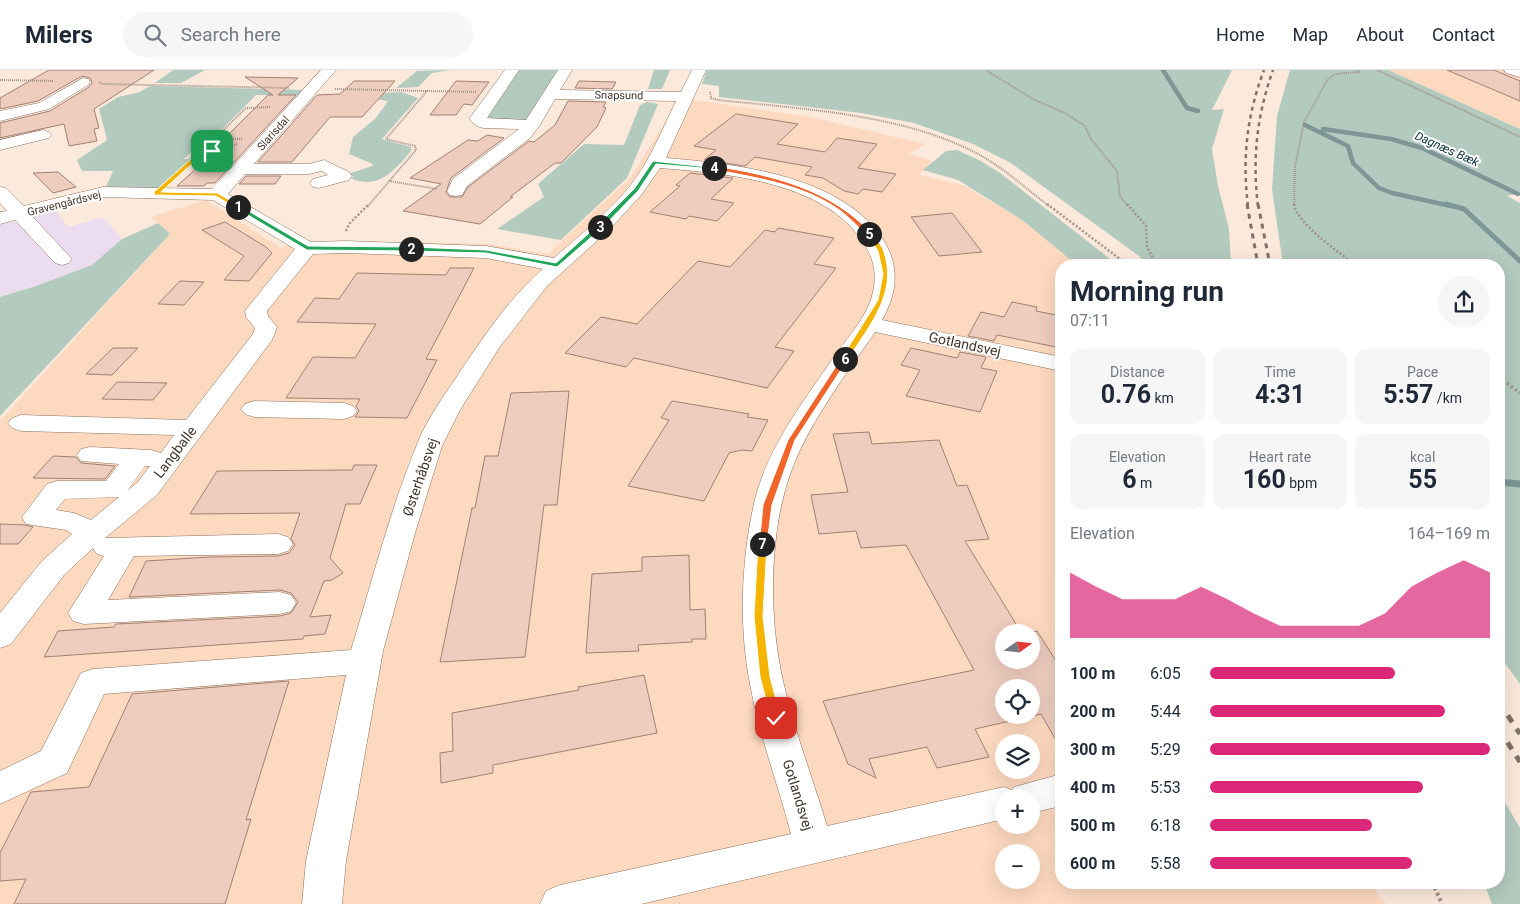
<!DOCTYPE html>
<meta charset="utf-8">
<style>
body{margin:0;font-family:Roboto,sans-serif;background:#f6f6f7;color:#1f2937;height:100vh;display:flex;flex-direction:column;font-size:19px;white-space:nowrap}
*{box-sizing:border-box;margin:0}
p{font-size:16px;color:#747a83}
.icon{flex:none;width:28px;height:28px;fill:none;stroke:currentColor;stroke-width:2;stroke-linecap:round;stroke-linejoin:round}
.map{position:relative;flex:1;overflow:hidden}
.details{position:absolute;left:1055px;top:189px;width:450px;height:630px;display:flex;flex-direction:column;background:#fff;border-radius:20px;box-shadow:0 5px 20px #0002}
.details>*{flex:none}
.needle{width:32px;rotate:75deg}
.tools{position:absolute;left:995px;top:554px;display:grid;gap:10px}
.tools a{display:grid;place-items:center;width:45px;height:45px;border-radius:50%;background:#fff;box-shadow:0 5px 20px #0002;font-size:25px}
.pin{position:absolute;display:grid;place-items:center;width:42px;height:42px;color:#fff;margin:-21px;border-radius:10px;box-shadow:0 2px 8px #0006}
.km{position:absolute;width:25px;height:25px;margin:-12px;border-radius:50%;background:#222;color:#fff;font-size:14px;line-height:25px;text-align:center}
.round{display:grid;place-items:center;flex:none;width:52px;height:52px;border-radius:26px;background:#f6f6f7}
.summary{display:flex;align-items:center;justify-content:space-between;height:85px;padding:0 15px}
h1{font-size:28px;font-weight:700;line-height:38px}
.metrics{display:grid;grid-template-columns:repeat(3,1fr);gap:8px;height:85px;padding:5px 15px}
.metrics div{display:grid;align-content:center;border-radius:12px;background:#f6f6f7;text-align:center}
.metrics b{font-size:25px;font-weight:700}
.metrics small{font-size:14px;font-weight:400}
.metrics p{font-size:14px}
.chart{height:140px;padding:10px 15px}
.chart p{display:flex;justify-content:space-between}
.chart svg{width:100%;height:90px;margin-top:5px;fill:#db2777;opacity:.7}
ul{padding:0 15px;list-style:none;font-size:16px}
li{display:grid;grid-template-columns:80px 60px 1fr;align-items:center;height:38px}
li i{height:12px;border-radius:6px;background:#db2777}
header{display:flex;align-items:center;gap:30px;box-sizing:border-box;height:70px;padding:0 25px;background:#fff;border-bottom:1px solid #e0e1e3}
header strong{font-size:24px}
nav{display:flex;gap:28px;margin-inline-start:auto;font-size:18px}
.search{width:350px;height:45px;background:#f6f6f7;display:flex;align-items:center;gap:12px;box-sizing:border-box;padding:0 18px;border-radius:28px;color:#747a83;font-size:19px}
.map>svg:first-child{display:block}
</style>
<header>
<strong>Milers</strong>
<div class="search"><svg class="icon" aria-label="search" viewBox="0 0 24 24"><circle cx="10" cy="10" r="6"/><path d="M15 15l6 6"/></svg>Search here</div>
<nav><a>Home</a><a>Map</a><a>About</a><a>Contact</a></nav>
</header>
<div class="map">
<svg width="1520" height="834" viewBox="0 0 1520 834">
<rect width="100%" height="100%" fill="#fbe9dc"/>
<path fill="#fdd9bf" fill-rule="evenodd" d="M1388,0H1520V59Z
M695,30L810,47L925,74L909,84L932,91L919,105L963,115L1022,150L1077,195H1061V812L1369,813L1386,834H0V351L170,164L151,147L206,130L281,178L291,173L353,171L489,174L548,184L630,108L667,49L675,31ZM1004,562H1031V590H1004ZM1004,618H1031V645H1004ZM1004,672H1031V700H1004ZM1004,728H1031V755H1004ZM1004,782H1031V810H1004Z"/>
<path fill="#ecdcef" d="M56,141L68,157L103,147L122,169L92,195L36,216L0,227V155Z"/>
<path fill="#b3cabe" d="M173,0H205L181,13H155Z
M450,0L432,3L418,17L396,18L417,1Z
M517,0H562L530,50L485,51Z
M654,0H670L662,19H648Z
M707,0H1232L1212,40L1224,39L1212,79L1218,116L1229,159L1231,195H1147L1139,186L1011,93L973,74L914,53L861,43L719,27V16L702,14Z
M1290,0H1388L1520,59V123L1507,126L1520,133V614L1499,585V195H1283L1272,119L1277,46Z
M150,16L304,20L299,25H256L203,78L194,79L184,89H189L193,85L196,86L158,118L106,117L113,101H82L77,90L107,70L99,39L118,27L140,22Z
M401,22L418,28L382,69L411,77V81C395,100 378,121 350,108L354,107L348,104L372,96L373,94L349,84L353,67L376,48L388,31L369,28L366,24Z
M647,32L658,34L627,108L561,170L497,159L544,127L538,114L584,74L624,75L640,35Z
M957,80L979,90L1000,103L1118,195H1077L1022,150L958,110L923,100L946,81Z
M158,153L170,164L0,346V227L36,216L92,195L122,169Z
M1499,722L1520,758V834H1492L1484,813L1499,812Z"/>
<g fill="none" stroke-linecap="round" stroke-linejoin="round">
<path stroke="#7e9696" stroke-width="4.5" d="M1163,0L1187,38L1198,41
M1305,55L1348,76L1353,93L1379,118L1392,123L1451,136
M1323,59L1391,69L1422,78L1518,124"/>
<path stroke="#7e9696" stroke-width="5" d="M1446,134L1464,139L1520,191"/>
<path stroke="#7e9696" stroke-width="7" d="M1499,412L1520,414"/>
</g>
<path fill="#eecdbe" stroke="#a18174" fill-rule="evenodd" d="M49,0H154L94,39L99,58L94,59L97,71L69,76L64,54L0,68V53L50,41L89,17L92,13L90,8L82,6L38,31L0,39V28Z
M1447,0H1494L1520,11V31Z
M245,7L298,8L278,25H296L215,113H207L204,116H177L230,68L224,69L268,25H273Z
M354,11H395L362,47H330L292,92H258L317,25L340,24Z
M456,11L489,12L472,35L464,34L456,45H430Z
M579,11L616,12L612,19L575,18Z
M568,31L606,32L603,37L606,38L597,57L561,93H555L510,127H513L480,154L403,141L441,114L410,108L468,70L478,71L487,65L504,68L451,108L446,122L450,127H462L468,117L529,71L534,72L555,55Z
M736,44L798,54L777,74L825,82L837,68L877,74L858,98L896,104L882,122L863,119L858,124L844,121L823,108L805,105L812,97L755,87L745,96L704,90L716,80L694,76Z
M58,102L76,117L53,123L33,103Z
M690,103L733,108L711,129L734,133L717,151L689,146L686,149L650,142L680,116L676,115Z
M246,106H281L275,114H239Z
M952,143L982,182L939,186L911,147Z
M225,152L266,177L272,183L249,211L224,210L244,186L202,160Z
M778,158L834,168L814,194L836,198L775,277L794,281L767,318L634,288L626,297L565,283L601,247L637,254L698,191L730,197L765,160L775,162Z
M450,198H474L426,289L437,290L407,348L355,347L359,341L356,336L360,329L286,328L313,287L355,288L376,254L297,252L315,228L339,229L357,203L446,205Z
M180,211L204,212L184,235L158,234Z
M1012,232L1037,237L1036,241L1061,246V278L997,265L994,271L968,266L981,242L1004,247Z
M113,278H138L112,305L86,304Z
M911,278L957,288L960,282L986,287L981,298L997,301L980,342L906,326L920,300L901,295Z
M117,312L167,313L153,330L102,329Z
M569,321L557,435H544L525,587L440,592L472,438H475L485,386H498L511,323Z
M672,331L749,344L747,347L768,350L752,381L742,380L729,383L704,431L628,416L669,350L661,348Z
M869,362L872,374L939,370L957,416L967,415L989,469L965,471L1021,562H1004V590H1031V562L1037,561L1061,599V679L1041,644L975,659L989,687L937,698L927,677L869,689L876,708L848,694L823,631L974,600L906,475L861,478L856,461L819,464L811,425L848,422L833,364ZM1004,618H1031V645H1004Z
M53,386L76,387L81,393L115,396L105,409L33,408Z
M354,395H377L360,434H346L330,488L343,503L332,510L324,511L310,547L331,545L325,564L304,566L303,569L44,587L58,561L114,557L116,554L280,546L291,543L298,532L291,523L280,520L129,527L146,491L210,487L278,486L289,483L295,475L291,469L300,443L190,444L217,401L352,400Z
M0,454L25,455L33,457L18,474H0Z
M689,485L690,540L705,539L706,569H692V572L638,575L639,581L586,583L592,504L642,501V487Z
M644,605L657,663L493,695V703L441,713L440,683L453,681L452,643L579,620L578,617Z
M289,611L246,750L251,749L225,834H14L26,809L0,811V783L31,722L89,717L132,624Z"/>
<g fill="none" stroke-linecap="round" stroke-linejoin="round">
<defs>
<path id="minor" d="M321,0H336L254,94H309L324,90L349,102L352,106L349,110L319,118L313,117L310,113L313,109L328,105L322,101L309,104H245L228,124L311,172L346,171L486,176L554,188C580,165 608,143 630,116C650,91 662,60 676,31L555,29L540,55L530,68L467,116L462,125L456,126L450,125L447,121L453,109L519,59L483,58L477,56L469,49L505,0H519L487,48L526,50L558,0H572L560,20L681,22L692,0H706L666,88C736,94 842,105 884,171C900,197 897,224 882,250L1061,287V301L875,262C846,305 813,347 794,394C768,457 768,549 784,615C795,663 813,709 827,756L1004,717L1012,720L1014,717L1061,704V736L1031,743V728H1004V749L641,834H540L546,821L560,815L791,764C778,714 759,665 750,614C739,558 741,495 753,438C765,380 803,332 836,284C850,265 868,245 873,222C879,197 869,177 853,159C809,110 721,103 660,98L642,124L610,159L547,216L499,278L460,340L442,376L415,463L383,581L346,791L342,834H302L306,791L346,605L104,624L67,703L0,734V701L41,681L81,603L93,599L351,580C372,512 389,443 416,377C425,352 441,330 456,308C481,270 508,229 543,199L486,188L346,183L313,184L267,241L268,246L277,257L272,270L157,425L105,468L278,464L288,467L293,474L288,481L278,484L134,486L108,530L280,522L291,525L296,533L291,541L280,544L84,554L73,551L68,543L104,486L97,484L93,478L64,505L11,574L0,578V543L42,491L72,464L66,460L26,454L22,447L47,414L57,411H106L119,394L81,391L77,385L81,379L90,377L151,380L161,383L174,365L21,361L12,358L8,353L12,348L21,345L186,350L253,264L255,258L246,247L245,241L295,179L213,130L103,127L32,146L72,189L69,193L62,195L55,193L15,150L0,154V142L7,141L0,133V117L6,118L24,136L103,117L212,119ZM145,396H150L137,413L128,420ZM119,427L91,450L74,443L56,440L65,429Z
M1504,0H1520V7L1506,3Z
M83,8L88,9L90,12L88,15L49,39L0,51V41L39,33Z
M43,60L49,62L51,65L49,68L0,80V70Z
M254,331L344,333L353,336L357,341L353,346L344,349L254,347L245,344L241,339L245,334Z"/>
</defs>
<use href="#minor" stroke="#8b715d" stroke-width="1"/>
<path stroke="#a19387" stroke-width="2" stroke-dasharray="1 1" stroke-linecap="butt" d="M986,0L1033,29L1065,43L1085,56L1091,69L1117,101L1120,126L1128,136
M1377,0L1520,67
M0,10L54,11
M99,12L102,14L289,18
M335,19L427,21L386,69L415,76L416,80L368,136
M427,21L477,22
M710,22L711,28L718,30C802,39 910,44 985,88C1007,101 1028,120 1049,136
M215,69H242
M203,81H212L238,74
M213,81L225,88
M191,92H221
M175,107L246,38L271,37
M389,111L437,119
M1294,136L1295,97L1304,52L1328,9L1335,4L1359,2L1358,0"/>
<path stroke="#a19387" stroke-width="2.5" stroke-dasharray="2 2" stroke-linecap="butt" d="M1047,134L1128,195
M1127,134L1146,156L1147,177L1157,195
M1294,134C1297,154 1339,182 1355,195
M346,161L349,154L369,134
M1499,307L1504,311"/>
<path stroke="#a19387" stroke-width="3" stroke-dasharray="2.5 2.5" stroke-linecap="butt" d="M1503,310L1520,323"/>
<path stroke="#a19387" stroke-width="4" stroke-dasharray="3 3" stroke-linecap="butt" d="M1432,812L1442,834"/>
<use href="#minor" fill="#fff" fill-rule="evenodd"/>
<path stroke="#807268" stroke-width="2.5" stroke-dasharray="4 4" stroke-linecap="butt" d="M1248,136C1242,88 1247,45 1264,0
M1258,136C1252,88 1257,45 1273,0"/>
<path stroke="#807268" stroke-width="3" stroke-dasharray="5 5" stroke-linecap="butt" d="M1247,134L1258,195
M1258,134L1270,195"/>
<path stroke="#807268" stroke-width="5" stroke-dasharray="8 8" stroke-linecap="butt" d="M1499,632L1520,664
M1499,659L1520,692"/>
</g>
<path fill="#f5b400" stroke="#fff" d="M212,79L214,82H205L161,122L217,123L240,136V138H236L216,126L154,125V122L201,80Z"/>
<path fill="#22a559" stroke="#fff" d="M236,136H240L308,176L411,177L414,179L411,181L307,180L236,138Z"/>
<path fill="#22a559" stroke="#fff" d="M598,155L603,157L557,197L486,183L411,181L409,179L411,177L486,180L556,193Z"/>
<path fill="#22a559" stroke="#fff" d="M653,91L717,98L714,99L656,94L638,121L602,158H598V155L634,119Z"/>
<path fill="#f0652b" stroke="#fff" d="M714,96C772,105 831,119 872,164L867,165C859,158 850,148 841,141C803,114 757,108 712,99Z"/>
<path fill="#f5b400" stroke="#fff" d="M867,163H871C875,169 882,175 884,182C898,223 869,256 848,289L845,291L841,289L878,230L883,204L878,181Z"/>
<path fill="#f0652b" stroke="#fff" d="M842,287L848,289L795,370L772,435L767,474L762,477L759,476L763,435L788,370Z"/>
<path fill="#f5b400" stroke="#fff" d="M762,471L767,474L763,546L770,607L781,648L776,652L771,648L760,607L754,546L758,474Z"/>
<g text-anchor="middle" stroke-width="4" stroke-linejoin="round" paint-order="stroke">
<g font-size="11" fill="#40352c" stroke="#fff">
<text transform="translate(619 25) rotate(1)" y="4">Snapsund</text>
<text transform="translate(273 63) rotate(-48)" y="4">Slarisdal</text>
<text transform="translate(64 133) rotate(-14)" y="4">Gravengårdsvej</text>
</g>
<g font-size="12" font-style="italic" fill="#0a3237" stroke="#fff">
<text transform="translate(1447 79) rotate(24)" y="4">Dagnæs Bæk</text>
</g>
<g font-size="14" fill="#40352c" stroke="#fff">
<text transform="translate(965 274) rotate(12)" y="5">Gotlandsvej</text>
<text transform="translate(175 382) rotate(-53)" y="5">Langballe</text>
<text transform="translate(420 407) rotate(-71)" y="5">Østerhåbsvej</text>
<text transform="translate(798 725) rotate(73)" y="5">Gotlandsvej</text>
</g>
</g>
</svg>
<div class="tools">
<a><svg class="needle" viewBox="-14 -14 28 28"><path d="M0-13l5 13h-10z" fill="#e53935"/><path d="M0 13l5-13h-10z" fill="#747a83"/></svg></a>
<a><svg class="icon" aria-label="locate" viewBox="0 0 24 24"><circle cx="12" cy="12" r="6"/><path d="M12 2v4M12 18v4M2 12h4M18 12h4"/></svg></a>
<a><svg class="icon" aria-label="layers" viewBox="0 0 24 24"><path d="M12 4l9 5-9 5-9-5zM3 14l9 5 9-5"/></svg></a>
<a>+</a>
<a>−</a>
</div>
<div class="pin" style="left:212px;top:81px;background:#1e9e55"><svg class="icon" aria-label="arrive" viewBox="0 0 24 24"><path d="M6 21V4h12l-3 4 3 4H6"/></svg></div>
<div class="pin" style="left:776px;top:648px;background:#d93025"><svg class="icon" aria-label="check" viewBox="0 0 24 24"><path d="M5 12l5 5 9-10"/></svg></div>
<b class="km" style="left:238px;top:137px">1</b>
<b class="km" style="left:411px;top:179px">2</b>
<b class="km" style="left:600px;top:157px">3</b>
<b class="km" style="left:714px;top:98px">4</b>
<b class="km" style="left:869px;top:164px">5</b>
<b class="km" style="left:845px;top:289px">6</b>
<b class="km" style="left:762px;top:474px">7</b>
<section class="details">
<div class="summary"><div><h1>Morning run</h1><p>07:11</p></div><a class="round"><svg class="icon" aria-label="share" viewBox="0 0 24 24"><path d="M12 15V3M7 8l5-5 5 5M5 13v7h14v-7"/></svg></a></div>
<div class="metrics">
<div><p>Distance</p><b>0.76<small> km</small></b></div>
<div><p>Time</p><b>4:31</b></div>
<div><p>Pace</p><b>5:57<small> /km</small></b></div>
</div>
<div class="metrics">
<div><p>Elevation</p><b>6<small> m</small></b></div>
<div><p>Heart rate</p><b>160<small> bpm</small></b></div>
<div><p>kcal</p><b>55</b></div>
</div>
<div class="chart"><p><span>Elevation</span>164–169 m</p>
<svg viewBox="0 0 160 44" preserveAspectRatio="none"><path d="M0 44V12L10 19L20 25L30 25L40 25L50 19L60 25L70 32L80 38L90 38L100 38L110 38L120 32L130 19L140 12L150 6L160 12V44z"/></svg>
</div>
<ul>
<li><b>100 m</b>6:05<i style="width:66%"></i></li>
<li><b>200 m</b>5:44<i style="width:84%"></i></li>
<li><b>300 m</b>5:29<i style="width:100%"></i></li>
<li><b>400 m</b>5:53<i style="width:76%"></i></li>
<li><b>500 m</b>6:18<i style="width:58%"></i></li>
<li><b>600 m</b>5:58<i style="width:72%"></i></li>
</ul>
</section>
</div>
